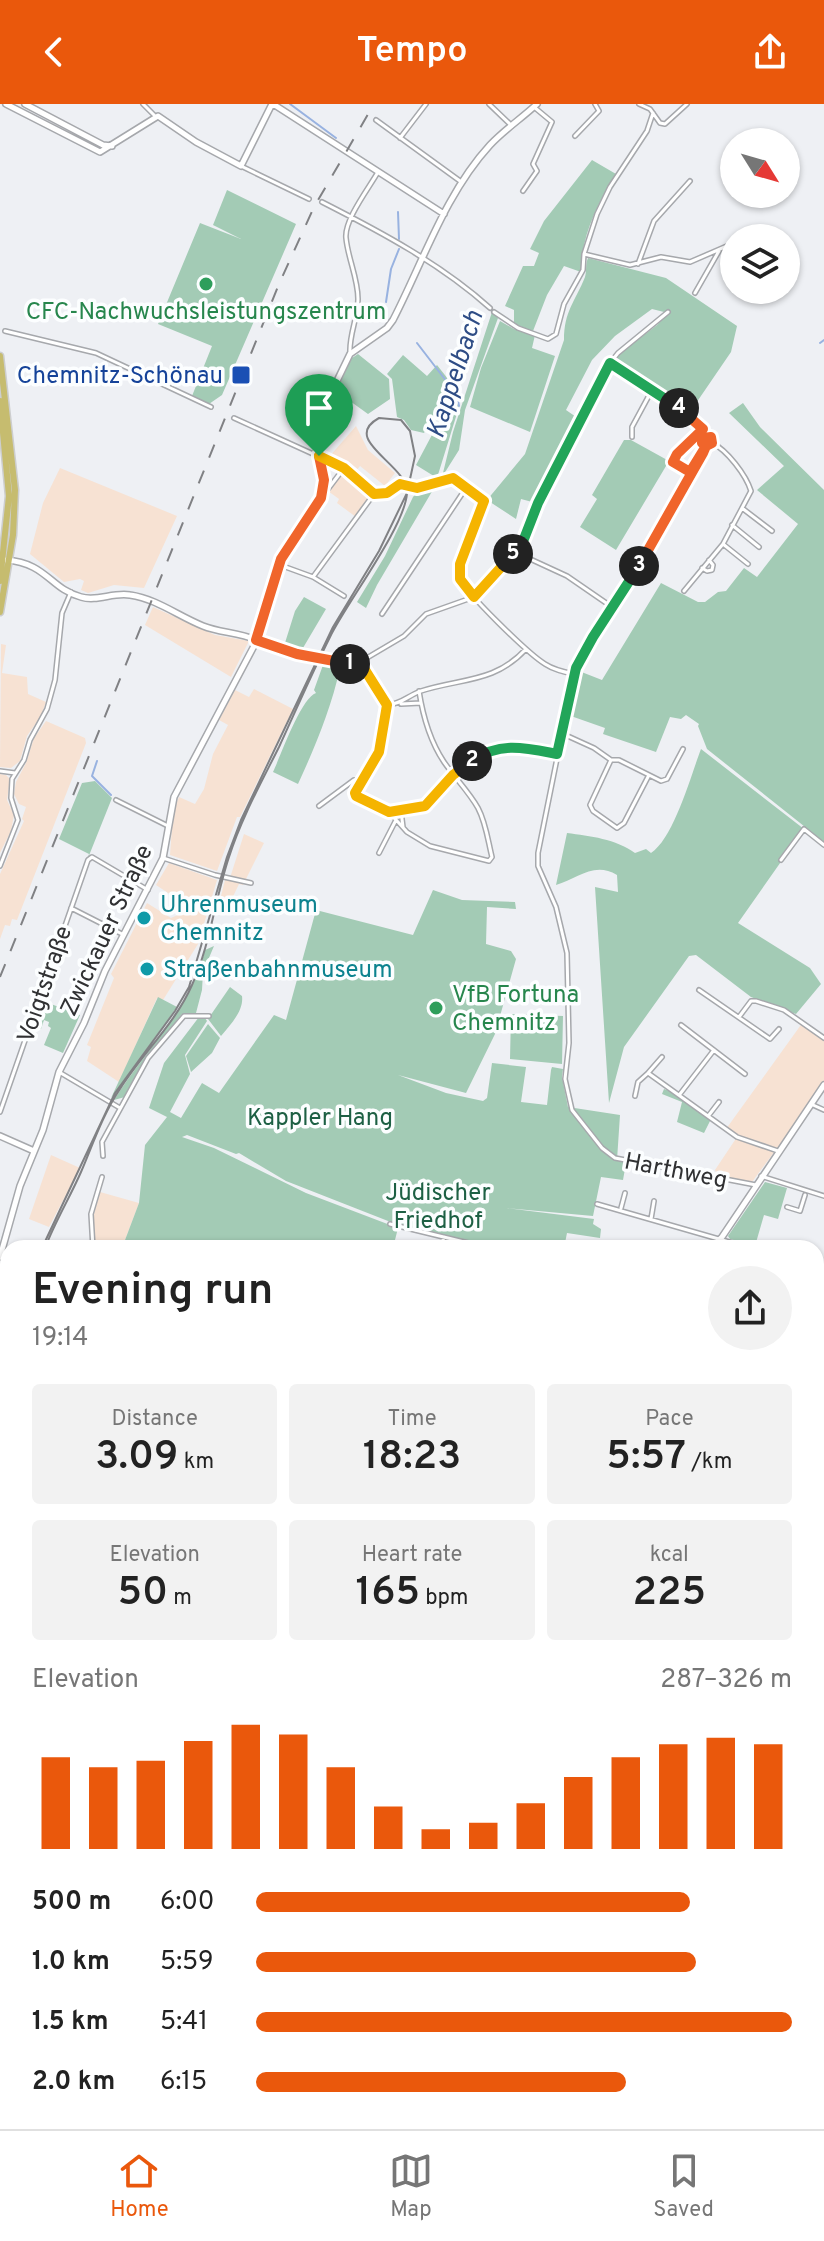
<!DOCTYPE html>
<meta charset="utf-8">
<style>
body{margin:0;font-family:Overpass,sans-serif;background:#f2f2f2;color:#222;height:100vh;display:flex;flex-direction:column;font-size:30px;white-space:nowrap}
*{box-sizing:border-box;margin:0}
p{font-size:26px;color:#767676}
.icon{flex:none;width:44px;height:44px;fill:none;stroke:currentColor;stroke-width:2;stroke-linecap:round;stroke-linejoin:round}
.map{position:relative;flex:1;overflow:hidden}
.panel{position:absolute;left:0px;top:1136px;width:824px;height:890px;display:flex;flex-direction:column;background:#fff;border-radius:24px 24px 0 0;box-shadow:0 2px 6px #0004}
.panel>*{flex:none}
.needle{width:52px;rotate:127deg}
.controls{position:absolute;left:720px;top:24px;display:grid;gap:16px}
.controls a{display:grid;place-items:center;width:80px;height:80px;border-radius:50%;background:#fff;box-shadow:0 2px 6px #0004;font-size:40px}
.pin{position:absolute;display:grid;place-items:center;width:68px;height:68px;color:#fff;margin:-82px -34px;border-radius:50% 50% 50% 0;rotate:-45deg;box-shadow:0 0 8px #0007}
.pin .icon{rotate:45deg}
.km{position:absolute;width:40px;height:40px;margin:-20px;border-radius:50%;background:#222;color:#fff;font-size:22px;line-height:40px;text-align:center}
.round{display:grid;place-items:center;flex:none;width:84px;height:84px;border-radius:42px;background:#f2f2f2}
.head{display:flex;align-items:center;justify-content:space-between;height:136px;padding:0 32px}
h1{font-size:44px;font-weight:600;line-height:60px}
.stats{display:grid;grid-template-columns:repeat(3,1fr);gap:12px;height:136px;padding:8px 32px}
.stats div{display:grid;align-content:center;border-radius:8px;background:#f2f2f2;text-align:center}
.stats b{font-size:40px;font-weight:600}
.stats small{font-size:22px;font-weight:400}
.stats p{font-size:22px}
.chart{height:224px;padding:16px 32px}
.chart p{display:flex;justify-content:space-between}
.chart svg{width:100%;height:144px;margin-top:8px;stroke:#ea580c;stroke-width:6}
ul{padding:0 32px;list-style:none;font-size:26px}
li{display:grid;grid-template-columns:128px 96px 1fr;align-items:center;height:60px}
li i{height:20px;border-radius:10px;background:#ea580c}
header{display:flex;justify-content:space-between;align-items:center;height:104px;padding:0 32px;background:#ea580c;color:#fff;font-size:36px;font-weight:600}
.menu{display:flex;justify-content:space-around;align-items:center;height:112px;border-top:2px solid #e0e0e0;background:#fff;font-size:22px;color:#767676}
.menu a{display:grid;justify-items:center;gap:4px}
.menu .on{color:#ea580c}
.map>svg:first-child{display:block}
</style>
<header><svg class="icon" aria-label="back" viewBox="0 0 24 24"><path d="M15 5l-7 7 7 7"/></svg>Tempo<svg class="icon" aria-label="share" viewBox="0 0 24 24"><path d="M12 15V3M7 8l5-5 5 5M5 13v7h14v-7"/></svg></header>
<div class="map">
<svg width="824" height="2025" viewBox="0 0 824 2025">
<rect width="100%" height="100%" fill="#eef0f4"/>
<path fill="#f7e2d3" d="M356,322L368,346L395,369L385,382L360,362L356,367L329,353Z
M60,364L177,412L144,484L114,481L88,489L81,486L84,477L80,475L64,478L30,450L43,399Z
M342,370L353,375L372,392L356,413L337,399L339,395L328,387Z
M153,503L215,531L249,537L231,573L145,521Z
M1,540L6,541L2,569L27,573L28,590L46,598L41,612L27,632L20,657L11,664L0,663Z
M254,585L293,605L240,713H237L217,767L170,751L173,708L179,693L195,700L204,685L213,650L228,621L219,616L235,586L249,593Z
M46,617L85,634L86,639L17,816L12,815L10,822L5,821L0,835V770L24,717L22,715L26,703L19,700L14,690L16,678L26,659L34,634Z
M0,670L6,671L10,675L7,696L14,711L11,727L0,749Z
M244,730L264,739L243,781L239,780L230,799L220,796L225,776L229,777Z
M169,759L217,776L198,840L163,896L157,894L119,978L87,957L91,943L87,941L114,874L111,870L147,799L171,814L180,810L186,801L156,781Z
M803,918L824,934V981L752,1078L718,1072L715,1066L737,1033L726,1025Z
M51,1051L80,1064L49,1123L29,1115Z
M100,1088L139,1099L122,1144H95L92,1117Z
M824,1585V1715L816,1714V1613Z"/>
<path fill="#a3cbb5" d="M592,56L616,70C597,100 581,133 581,168L564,162L547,191L533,227L514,220V206L505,202L523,162H534L539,149L530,145L544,117Z
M227,86L296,120L222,291L209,300L192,292L212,242L158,220L200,119L241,135L213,121Z
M588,154L666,174L737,222L731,248L690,308L616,256L618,251L657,221L668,209L652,205L615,232L592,256L566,306L579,315L536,399L521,395L516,415L487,396L525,350L564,236C564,207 575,198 585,173C587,166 585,161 588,154Z
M492,208L498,214L465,306L459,346L442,373L453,328Z
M500,217L514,225L535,231L532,244L555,252L530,328L470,303L481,264Z
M358,250L389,275L390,295L368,310L336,287L352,254Z
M403,251L427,272L437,261L459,289H455L459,303L437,374L416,361L452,293L446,290L424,329L411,326L404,316L397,313L392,275L387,270Z
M743,299L760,323L824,386V738L707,645L698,622L699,620L686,611L681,615L670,613L656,648L603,630L605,624L568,611L579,567L602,576L661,479L698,498H705L718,488L726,487L744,464L757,473L798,420L757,386L784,362L729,309Z
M624,336H631L669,357L616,446L580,423L597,395L592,391Z
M437,379L377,481L366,504L357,498L385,452L413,393L419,386Z
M304,493L326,505L300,549L284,542L295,507Z
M323,561L340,564C331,605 315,643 298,680L273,668C281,651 301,594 316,589L314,586Z
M701,645L804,725L738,819L810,864L821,880L796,910L751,893L696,851L689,852L624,943L609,999L595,783L618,788L617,771C594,757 577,775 556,781L567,729C590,732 616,735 635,749L646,745L651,749C674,734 691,671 701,645Z
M95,677L112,694L86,759L89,750L59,735L82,679Z
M433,786L462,796L515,798L516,805L487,803L486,840L511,847L516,855L495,930L466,989L398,971L446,989L483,997L487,994L492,959L526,963L521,998L547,1001L551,966L552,963L563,965L562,973L568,1003L620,1011L617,1056L626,1059L623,1076L601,1073L593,1112L506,1104L594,1115L593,1120L601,1125L600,1134L567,1129L564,1144L538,1140L536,1144L484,1142L411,1126L286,1077L239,1049L236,1050L187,1031L182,1033L214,1044L306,1089L398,1124L393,1144H122L139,1099L145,1041L167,1013L149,1004L164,959L199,913L205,914L207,917L185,951L190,970L170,1008L181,1014L202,979L219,989L274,911L286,916L316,806L413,831Z
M214,842L203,868L202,886L196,909L182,910L145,957L125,993L114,996C145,946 191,905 205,846Z
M230,883L242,892C244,907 230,921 221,932L208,915Z
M158,893L177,903L111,994Z
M43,897L80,911L63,949L44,941L51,924L48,922L49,918L44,916L41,925L33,922Z
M511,910L563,912L562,960L510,955Z
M208,920L220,934L212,949L191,968L186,952Z
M664,985L672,988L711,1015L704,1029L677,1018L682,998L662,990Z
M765,1078L787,1084L778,1115L764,1111L755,1142L730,1135L728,1132Z
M0,1378L8,1380V1418L4,1446L8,1448V1483L0,1481Z"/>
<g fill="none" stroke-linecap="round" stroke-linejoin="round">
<path stroke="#98b2e0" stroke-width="2" d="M290,0L336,34
M398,108L399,135
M386,198L391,165L399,145
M417,239L457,291L459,302
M820,239L824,236
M340,567L344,554
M97,657L92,672L111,691"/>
<defs>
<path id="street" d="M143,0L155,12
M489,0L512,22
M639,0L650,5L660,19L665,20L687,0
M376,16L460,77
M575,32L599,7L595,0
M400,34L426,0
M241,62L309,95
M523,87L537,67L533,60L552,18L534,3
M322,98C381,128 441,160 490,204
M742,134L754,128
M584,150L630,161L661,153L690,158L734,139
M638,160L654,117L690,77
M695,189L719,147
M494,208L518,224L548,235L556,230L564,200L583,166L584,150L597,110L610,83L647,27L653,9
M5,227L96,249L211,303
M350,249C349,230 358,214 358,195C358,174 348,155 346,134C344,116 369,84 378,68
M610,259L679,304L703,325L673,358L690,368L653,439L593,533L574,570L538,749V762L556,803L567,849L569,939L565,975L572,1006L602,1044L615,1054L756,1081
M234,314L344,364L374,390L387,389L400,380L417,384L453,374L484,397C475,418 455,449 460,473C463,487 530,551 545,560C554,566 564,568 574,570
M702 337a5 5 0 1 1 10 0a5 5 0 1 1-10 0Z
M632,333V323L652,286
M690,368L706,342
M322,393L344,364
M742,404L772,427
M732,421L759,443
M723,440L748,460
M515,448L567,472L612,503
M280,461L313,473L344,492
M702,464L707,467L712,466L713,461L709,456
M313,473L374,390
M684,487L723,440L751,387C746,371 727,346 712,339
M382,510L466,384
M256,536L300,551L351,560L360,558L404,532L426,510L474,493L515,448L524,435L538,399L610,259L618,249L668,208
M360,558L387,601L379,648L355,689L356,692L389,708L407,728L430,742L489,757L492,753C488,737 486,719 478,704C469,688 455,674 444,658C430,637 423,613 419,587
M401,600L421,599
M387,601C402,600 407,592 421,587C461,574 495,579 526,545
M561,629L594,644L611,656L590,701L593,707L617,724L624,719L649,671L661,677L667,675L683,645
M612,656H619L649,671
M0,667L15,669
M116,696L168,722
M319,702L354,676L362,678
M401,707L403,723
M389,708L425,702L453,671L490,646L514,643L557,650
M379,749L396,716
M163,754L215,771L251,779
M781,756L804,725L824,741
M0,762L18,716L11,694L12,675L24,656L30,636L47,605L55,576L62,509L71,488
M71,804L124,831
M699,886L770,935L779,925
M739,913L751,897H756L784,906L824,934
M681,921L745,970
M59,968L120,1004
M648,969L662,953
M680,990L714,946
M635,992L638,978L648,969L737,1033L778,1047
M813,1001L824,1006
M0,1008L88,756L92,753L148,786
M709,1011L719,998
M103,1052L102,1038L148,954L184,912H209
M761,1072L824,1092
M597,1100L750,1144
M787,1103L800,1107L805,1091
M621,1104L625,1089
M651,1115L654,1097
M390,1120L489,1144
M93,1144L91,1110L102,1073
M440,1144L444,1133
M816,1162L824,1164
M816,1269L824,1272
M816,1331L824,1333
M816,1402L824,1405
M816,1481L824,1483
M816,1567L824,1570
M816,1605L824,1576
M0,1612L8,1590
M816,1714L824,1715
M0,1852L8,1847
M816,1864L824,1832
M0,1887L8,1897
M816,1983L824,1991
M816,2014L824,2006
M152,2018L168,2025
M631,2018L643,2025
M689,2018L698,2025
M0,2019L8,2009
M404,2025L408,2018
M489,2025L493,2018
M727,2025L735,2018
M805,2025L812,2018"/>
<path id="secondary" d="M6,0L100,48L158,12L196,38L241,62L272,0
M25,0L103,41L112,42
M273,0L444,110
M6,456C47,459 50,485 81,493C97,498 113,488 130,491C157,495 178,512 203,522C220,529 239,528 256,536
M0,1032L34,1047
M711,1144L722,1133L824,981
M0,1153L20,1082L43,1026L59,968L84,919L105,867L163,754L174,693L254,542L281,455L321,394L324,376L316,331L320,312L350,250L387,224L393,216C423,158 445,90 490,41C504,26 522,14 537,0
M0,1374L8,1375
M816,1450L824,1425
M0,1561L8,1563
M816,1907L824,1908
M190,2025L193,2018
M643,2025L648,2018"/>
<path id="primary" d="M0,252L15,386L13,431L0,508
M0,297L9,392L0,477
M0,1252L7,1273L0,1311
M0,1875L8,1876
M436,2018L452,2025"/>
</defs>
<use href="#street" stroke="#a6a8ac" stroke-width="6"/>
<use href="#secondary" stroke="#a6a8ac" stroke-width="8"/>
<use href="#primary" stroke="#cdcece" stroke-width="9"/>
<use href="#street" stroke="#fff" stroke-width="3"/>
<use href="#secondary" stroke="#fff" stroke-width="5"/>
<use href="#primary" stroke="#c6bc6f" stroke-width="6"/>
<path stroke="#808184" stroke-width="2" d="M164,825L165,824
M42,1144L115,989L175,907L189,883L227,753L241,716L333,523L379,447L407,389L415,352L410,327L401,316L379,314C339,336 409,361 407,389C405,423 347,498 330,533C312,569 296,606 279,643C261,679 241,715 229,753C215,795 210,841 192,881C175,920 142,950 120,985C103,1010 93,1040 81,1068C70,1093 55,1118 45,1144
M0,1284L8,1252"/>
<path stroke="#808184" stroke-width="2" stroke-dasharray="14 14" stroke-linecap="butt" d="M0,873L279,180L314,103L374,0"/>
</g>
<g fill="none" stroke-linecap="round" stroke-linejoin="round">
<defs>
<path id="split-1" d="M319,352L324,376L321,394L281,455L256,536L297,550L350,560"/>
<path id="split-2" d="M350,560L360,558L387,601L379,648L355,689L356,692L389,708L425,702L453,671L472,657"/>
<path id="split-3" d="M472,657C500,637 526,644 557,650L576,564L593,533L639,462"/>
<path id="split-4" d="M639,462L703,349L706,342L702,339L703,334L711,333L712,339L706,342L690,368L673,358L677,350L703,325L679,304"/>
<path id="split-5" d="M513,450L524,435L538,399L610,259L679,304"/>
<path id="split-6" d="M319,352L344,364L374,390L387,389L400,380L417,384L453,374L484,397L460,460V475L474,493L513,450"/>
</defs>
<use href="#split-1" stroke="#fff" stroke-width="16"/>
<use href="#split-2" stroke="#fff" stroke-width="16"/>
<use href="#split-3" stroke="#fff" stroke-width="16"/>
<use href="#split-4" stroke="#fff" stroke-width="16"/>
<use href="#split-5" stroke="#fff" stroke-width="16"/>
<use href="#split-6" stroke="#fff" stroke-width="16"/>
<use href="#split-1" stroke="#f0652b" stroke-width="10"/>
<use href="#split-2" stroke="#f5b400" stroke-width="10"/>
<use href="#split-3" stroke="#22a559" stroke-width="10"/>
<use href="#split-4" stroke="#f0652b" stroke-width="10"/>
<use href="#split-5" stroke="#22a559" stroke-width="10"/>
<use href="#split-6" stroke="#f5b400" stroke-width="10"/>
</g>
<g fill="#2e9e5b" stroke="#fcfeff" stroke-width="3">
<circle cx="206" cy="180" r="8"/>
<circle cx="436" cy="904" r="8"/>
</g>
<rect fill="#1a4fb4" stroke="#fcfeff" stroke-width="3" x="231" y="261" width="20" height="20" rx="4"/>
<g fill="#0f9aa8" stroke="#fcfeff" stroke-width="3">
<circle cx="144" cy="814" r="8"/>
<circle cx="147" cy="865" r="8"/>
</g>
<g text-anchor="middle" stroke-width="7" stroke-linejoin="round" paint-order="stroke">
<g font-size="24" fill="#27864d" stroke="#fcfeff">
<text x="206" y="215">CFC-Nachwuchsleistungszentrum</text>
<text x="452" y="898" text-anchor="start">VfB Fortuna<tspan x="452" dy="28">Chemnitz</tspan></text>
</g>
<g font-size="24" fill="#164399" stroke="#fcfeff" text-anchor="end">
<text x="223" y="279">Chemnitz-Schönau</text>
</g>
<g font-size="24" fill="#0d838f" stroke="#fcfeff" text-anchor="start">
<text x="160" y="808">Uhrenmuseum<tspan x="160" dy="28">Chemnitz</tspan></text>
<text x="163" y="873">Straßenbahnmuseum</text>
</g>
<g font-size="24" fill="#303133" stroke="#fcfeff">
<text transform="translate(106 826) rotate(-65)" y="8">Zwickauer Straße</text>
<text transform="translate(44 880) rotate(-71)" y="8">Voigtstraße</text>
<text transform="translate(676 1066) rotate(11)" y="8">Harthweg</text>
</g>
<g font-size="24" fill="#1d6044" stroke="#fcfeff">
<text x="320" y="1021">Kappler Hang</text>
<text x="438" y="1096">Jüdischer<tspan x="438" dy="28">Friedhof</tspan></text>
</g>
<g font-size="26" font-style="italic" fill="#2d4c85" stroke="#fcfeff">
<text transform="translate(454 270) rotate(-72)" y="9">Kappelbach</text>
</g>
</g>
</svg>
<div class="controls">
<a><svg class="needle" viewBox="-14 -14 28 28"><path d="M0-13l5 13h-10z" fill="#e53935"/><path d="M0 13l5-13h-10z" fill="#767676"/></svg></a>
<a><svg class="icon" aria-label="layers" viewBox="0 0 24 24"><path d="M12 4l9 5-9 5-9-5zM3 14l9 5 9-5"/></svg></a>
</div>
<div class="pin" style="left:319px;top:352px;background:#1e9e55"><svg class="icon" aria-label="arrive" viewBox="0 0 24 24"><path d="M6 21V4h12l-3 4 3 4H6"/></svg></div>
<b class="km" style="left:350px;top:560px">1</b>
<b class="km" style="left:472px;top:657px">2</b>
<b class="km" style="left:639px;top:462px">3</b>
<b class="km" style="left:679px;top:304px">4</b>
<b class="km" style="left:513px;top:450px">5</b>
<section class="panel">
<div class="head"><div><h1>Evening run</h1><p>19:14</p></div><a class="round"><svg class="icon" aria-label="share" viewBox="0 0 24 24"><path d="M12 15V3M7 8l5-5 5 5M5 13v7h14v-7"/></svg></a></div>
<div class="stats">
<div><p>Distance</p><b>3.09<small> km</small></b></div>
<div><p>Time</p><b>18:23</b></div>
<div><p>Pace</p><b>5:57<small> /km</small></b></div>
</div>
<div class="stats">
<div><p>Elevation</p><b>50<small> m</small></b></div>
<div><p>Heart rate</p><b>165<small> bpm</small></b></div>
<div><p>kcal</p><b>225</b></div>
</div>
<div class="chart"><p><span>Elevation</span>287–326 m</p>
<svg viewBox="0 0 160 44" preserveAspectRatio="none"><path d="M5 44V16M15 44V19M25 44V17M35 44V11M45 44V6M55 44V9M65 44V19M75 44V31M85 44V38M95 44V36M105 44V30M115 44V22M125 44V16M135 44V12M145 44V10M155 44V12"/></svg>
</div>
<ul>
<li><b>500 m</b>6:00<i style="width:81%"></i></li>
<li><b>1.0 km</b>5:59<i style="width:82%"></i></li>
<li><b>1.5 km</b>5:41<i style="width:100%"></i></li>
<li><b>2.0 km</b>6:15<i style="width:69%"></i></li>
</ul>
</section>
</div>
<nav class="menu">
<a class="on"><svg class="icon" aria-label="home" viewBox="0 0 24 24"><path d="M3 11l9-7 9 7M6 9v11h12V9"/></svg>Home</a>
<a><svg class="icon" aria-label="map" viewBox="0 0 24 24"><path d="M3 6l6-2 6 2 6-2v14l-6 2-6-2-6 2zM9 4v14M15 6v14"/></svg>Map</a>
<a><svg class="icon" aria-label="saved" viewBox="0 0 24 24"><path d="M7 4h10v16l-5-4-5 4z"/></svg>Saved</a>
</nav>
